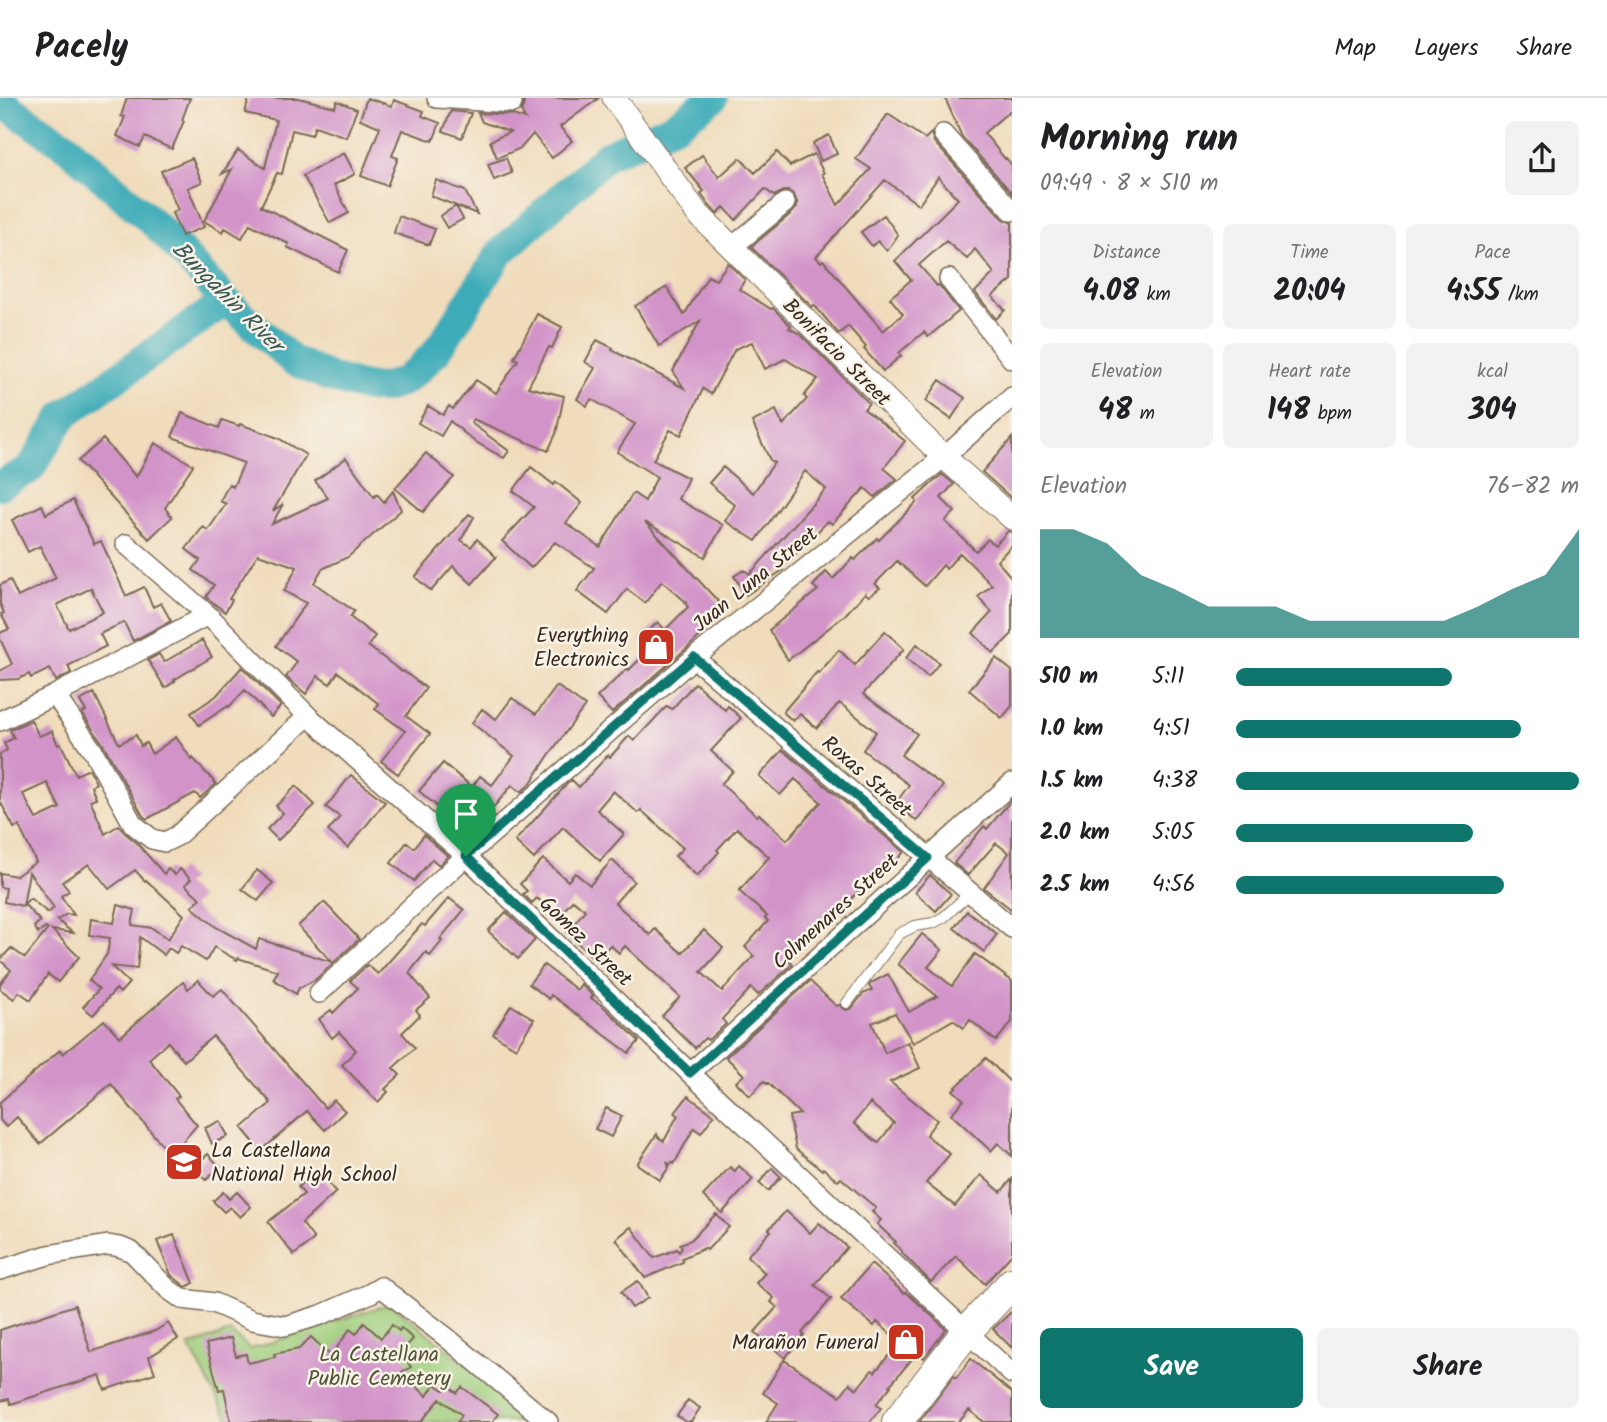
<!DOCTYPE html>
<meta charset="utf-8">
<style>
body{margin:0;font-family:Kalam,sans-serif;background:#f2f2f2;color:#202124;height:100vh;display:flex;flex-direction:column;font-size:26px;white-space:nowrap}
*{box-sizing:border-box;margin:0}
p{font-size:23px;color:#757577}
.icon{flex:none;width:38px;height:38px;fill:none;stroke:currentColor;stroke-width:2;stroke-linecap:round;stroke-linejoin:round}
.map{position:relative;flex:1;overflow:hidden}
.sheet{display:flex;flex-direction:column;background:#fff;width:595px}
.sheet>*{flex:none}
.pin{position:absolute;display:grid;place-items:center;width:60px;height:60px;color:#fff;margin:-72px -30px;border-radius:50% 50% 50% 0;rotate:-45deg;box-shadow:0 0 7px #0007}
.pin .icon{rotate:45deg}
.round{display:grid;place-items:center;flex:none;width:74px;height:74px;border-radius:10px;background:#f2f2f2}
.overview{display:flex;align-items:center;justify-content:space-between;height:119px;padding:0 28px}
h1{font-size:38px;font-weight:800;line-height:52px}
.figures{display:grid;grid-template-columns:repeat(3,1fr);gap:10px;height:119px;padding:7px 28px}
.figures div{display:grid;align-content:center;border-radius:10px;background:#f2f2f2;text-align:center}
.figures b{font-size:30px;font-weight:800}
.figures small{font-size:19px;font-weight:400}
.figures p{font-size:19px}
.chart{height:196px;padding:14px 28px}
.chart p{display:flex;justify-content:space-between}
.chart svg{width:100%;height:126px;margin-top:7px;fill:#0f766e;opacity:.7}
.action{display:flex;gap:14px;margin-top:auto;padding:14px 28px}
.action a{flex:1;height:80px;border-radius:10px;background:#0f766e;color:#fff;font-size:28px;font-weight:800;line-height:80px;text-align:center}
.action a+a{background:#f2f2f2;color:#202124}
ul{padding:0 28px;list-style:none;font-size:23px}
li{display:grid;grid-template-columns:112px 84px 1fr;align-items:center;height:52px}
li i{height:18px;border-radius:9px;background:#0f766e}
header{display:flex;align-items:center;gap:42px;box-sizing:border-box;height:98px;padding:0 35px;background:#fff;border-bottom:2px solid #e0e0e0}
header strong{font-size:33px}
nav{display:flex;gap:38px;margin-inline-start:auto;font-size:24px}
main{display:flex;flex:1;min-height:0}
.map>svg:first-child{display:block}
</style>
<header>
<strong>Pacely</strong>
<nav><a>Map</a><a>Layers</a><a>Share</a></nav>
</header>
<main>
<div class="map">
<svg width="1012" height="1324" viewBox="0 0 1012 1324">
<rect width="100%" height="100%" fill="#f7f3e8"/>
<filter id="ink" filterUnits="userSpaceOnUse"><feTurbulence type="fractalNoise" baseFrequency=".0143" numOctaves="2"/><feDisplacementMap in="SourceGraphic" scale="14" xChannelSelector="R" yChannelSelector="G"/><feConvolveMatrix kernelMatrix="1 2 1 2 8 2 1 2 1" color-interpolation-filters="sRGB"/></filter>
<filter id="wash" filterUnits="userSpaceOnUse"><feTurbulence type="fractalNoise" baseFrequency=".00686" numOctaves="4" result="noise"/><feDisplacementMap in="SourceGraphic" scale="28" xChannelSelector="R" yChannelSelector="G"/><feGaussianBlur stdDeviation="1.57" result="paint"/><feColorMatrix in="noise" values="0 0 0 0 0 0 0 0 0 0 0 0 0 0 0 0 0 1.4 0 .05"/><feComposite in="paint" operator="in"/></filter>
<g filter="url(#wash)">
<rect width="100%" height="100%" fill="#f0dcbb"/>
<path fill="#9fcd7b" stroke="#6d7c4c" stroke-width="2" d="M391,1205L535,1324H230L189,1248L230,1234L251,1251Z"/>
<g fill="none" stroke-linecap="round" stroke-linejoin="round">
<path stroke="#3cacb8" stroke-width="30" d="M0,4L65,47L160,131L226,203L292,262L329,279L365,289L384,290L404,283L421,269L437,253L500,155L607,57L674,28L713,0
M0,387L30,371L64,317L226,203"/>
</g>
<g id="blocks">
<path fill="#d293c9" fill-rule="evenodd" d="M127,0H190L182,22L184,23L172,51L145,39L140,49L117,38L125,19L121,18Z
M249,0H298L335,9L337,3L357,11L346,39L315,28L312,37L292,32L282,76L277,75L261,108L348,152L338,174L287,149L289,146L250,126L242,140L225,130L223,134L204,123L232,71L222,76L238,52L265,70L276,22L245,15Z
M367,0L392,8L394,2L424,13L422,18L440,25L433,43L402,32L392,58L398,60L387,88L361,78L380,29L360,21Z
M523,0H599L560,29L572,43L552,60L533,36L521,50L497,60L490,43L510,34L482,24L478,15L513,17L525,21L521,13L524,6Z
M945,0H1012V11L984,35L1005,61L1006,60L1012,67V95L962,39Z
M451,13L471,15L462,40L443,33Z
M888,16L925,41L931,35L934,44L1003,121L1012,125V182L992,198L1005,212L996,221L975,194L994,175L975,151L967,161L946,143L919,167L937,188L939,187L959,213L928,239L924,234L899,255L901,258L883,273L864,251L866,249L848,228L839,236L814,207L812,209L751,149L793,114L797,109V104L794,97L789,93H784L774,98L765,91L736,122L724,109L717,116L708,106L701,96L704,93L685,70L702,57L719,79L740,60L755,75L777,54L790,68L814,56L824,75L822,76L838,107L871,71L856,61ZM938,79L958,101L895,163L911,182L890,200L903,216L883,233L823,162L821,164L816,159L885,82L919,107Z
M829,37L837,56L821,63L813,45Z
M344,55L355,76L334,87L349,115L330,125L303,78Z
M192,60L202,84L188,90L204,129L182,138L172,115L178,112L161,73Z
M506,60L512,75L494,82L488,66Z
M436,82L465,93L477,116L431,98Z
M456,108L463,121L447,130L440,118Z
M884,117L898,137L887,153L878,143L872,148L861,134Z
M399,118L435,131L429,147L394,135Z
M728,165L745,182L739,191L771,211L773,210L791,228L789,230L800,236L869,305L864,311L905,343L884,370L897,381L875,399L865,390L832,426L828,423L782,470L783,472L746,497L734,478L744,472L750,476L826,391L805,373L756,443L725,423L735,407L709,385L723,369L753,395L774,365L770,362L752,324L776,312L783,327L807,301L804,298L818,281L785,261L765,271L752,244L735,251L711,296L703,291L681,337L670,332L653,362L688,380L678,401L723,427L705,459L645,424L726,512L704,532L705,533L694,544L612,615L597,599L628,570L629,572L650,551L640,541L658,524L665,532L688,509L685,505L686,504L662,483L645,505L627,491L608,516L577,493L594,470L555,444L531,470L502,443L534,409L513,393L531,369L554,387L556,384L582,405L566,425L600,449L633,395L645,403L657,379L617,354L635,326L591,301L587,308L577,301L595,270L585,264L597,242L613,250L612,252L684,290L673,273L700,223L659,248L635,208L667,189L684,217L708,178L716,182Z
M537,216L562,229L552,250L549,249L528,289L564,298L556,336L548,353L473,321L471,325L509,353L504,360L474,343L450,323L441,338L418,325L428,308L443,317L449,308L453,311L476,282L496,295L518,262L514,260Z
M940,282L965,300L951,321L926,303Z
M182,315L219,330L222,322L239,328L240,326L278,340L306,357L273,413L283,406L272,426L328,400L315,383L346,360L374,399L377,396L384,404L393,393L401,412L348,459L322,471L314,485L354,513L350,519L375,538L368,548L402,574L403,573L426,590L406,618L430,636L398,676L381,663L405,633L375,611L379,606L338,574L330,586L318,578L306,596L286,579L297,564L276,548L306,505L284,493L297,469L258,456L229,501L232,502L225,514L206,499L214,487L193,472L200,462L186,451L203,429L208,432L226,406L220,403L229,386L233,389L244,365L172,339Z
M1012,340V401L982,374Z
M103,341L136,379L155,345L193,367L165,410L172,419L149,441L78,363Z
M426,355L454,379L423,414L395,390Z
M942,376L954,386L941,400L955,414L945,423L976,453L988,441L995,447L1008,433L1012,434V447L997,463L1012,480V536L993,555L973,535L992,514L978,499L992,487L960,455L946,471L943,467L925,488L897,463L875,486L880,490L869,498L865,495L844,518L788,562L769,532L818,492L813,488L826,474L833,481L853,460L855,462L877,440L879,442L917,404L915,401Z
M73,402L94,446L101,443L126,498L144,489L153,509L161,505L171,523L133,543L124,524L100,536L106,548L68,568L71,575L56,583L50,571L31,580L29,576L18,581L0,582V573L12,566L0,541V535L9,531L1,516L4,515L0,506V487L10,482L18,499L56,480L40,448L28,454L12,422L42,407L46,416ZM91,490L103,514L69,531L57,507Z
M469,416L474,419L461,442L471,449L477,441L496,459L472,486L453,468L431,493L415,479Z
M885,533L904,551L863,596L917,636L901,657L943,688L917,723L895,706L909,687L863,652L876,634L845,609L839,605L817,630L800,616L793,623L783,614L817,574L819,575L839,552L855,567Z
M202,542L212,559L174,582L175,583L165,590L148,562L159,556L164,564Z
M917,546L939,565L928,579L906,560Z
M996,560L1012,573V608L1002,620L969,592Z
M242,569L281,608L271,619L245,592L229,609L228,608L199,627L191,615L216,598Z
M695,585L725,612L728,608L741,620L711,653L733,673L721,686L757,718L759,716L787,742L821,704L795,681L780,697L759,678L783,652L904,754L889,770L888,769L866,792L862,789L833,821L829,817L788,861L793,866L758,897L751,890L722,921L726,926L708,942L705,940L695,950L662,918L680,899L625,848L619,855L610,847L596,862L567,835L585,812L573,802L558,819L537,800L532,805L523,796L527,793L520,786L543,761L568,783L575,775L590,787L612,762L634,783L615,805L650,837L655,831L682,855L704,832L723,850L701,874L722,893L754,858L745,849L768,823L765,820L767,818L739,793L769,759L737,730L717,752L719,754L697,778L675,758L683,750L641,712L638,715L613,693L597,712L624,736L600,763L563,729L534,761L515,743L568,685L572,682L579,689L608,657L610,659L629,638L634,643L667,608L672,611Z
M557,588L585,608L549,657L530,686L521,694L512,687L468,740L446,721L448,718L419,693L443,665L472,689L480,678L492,687L514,658L472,625L482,611L496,621L512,600L536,616Z
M94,595L119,646L136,637L141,648L146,645L152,656L176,639L192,662L193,660L216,686L200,700L195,695L147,721L143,718L103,646L82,615L86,613L80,603Z
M31,622L39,638L52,633L58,647L61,646L76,677L89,671L96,685L91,688L96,700L90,702L105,736L119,727L125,735L136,744L164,776L168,771L175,777L180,771L191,781L185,787L200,800L192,809L216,829L256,851L259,841L332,864L298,828L324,804L359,841L315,882L299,890L296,896L273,881L278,873L238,860L237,862L214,849L206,863L181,848L176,855L169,850L164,857L140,839L137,871L111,868L129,885L120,895L116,891L93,917L83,909L99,891L89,882L107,856L110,840L89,837L91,821L114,825L118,807L135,812L132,827L152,830L168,841L184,817L146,782L145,783L135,772L109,791L89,766L62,784L69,793L61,798L74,817L67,816L57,822L73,835L52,832L79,859L58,884L48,876L31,902L19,894L14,901L0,891V886L11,872L0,862L11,850L25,860L48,831L46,830L38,835L34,829L40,823L24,806L30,800L48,815L54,810L29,774L23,808L4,804L6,790L0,789V775L16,778L36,764L19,728L14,730L0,703V656L7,652L4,645L14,640L10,632ZM47,685L60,710L36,721L23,696Z
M351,677L385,704L348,750L328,733L340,719L326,709Z
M296,688L315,707L278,742L267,731L283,715L276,708Z
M1012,701V812L984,790L1009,755L996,745L968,777L954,765L984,728L987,731Z
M424,737L448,758L439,767L432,761L414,783L391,765L407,744L414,750Z
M257,772L273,785L258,803L242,791Z
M930,777L951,796L936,813L915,794Z
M449,800L464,812L440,841L442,843L430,858L426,854L409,875L430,900L416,912L420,917L402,935L415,950L393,970L400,977L385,991L388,994L378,1004L342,967L356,952L339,934L332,940L319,921L331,912L333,915L358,890L350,883L367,867L378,876L422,826L425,828Z
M967,813L997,836L984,854L954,830Z
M506,814L535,842L518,861L488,833Z
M922,836L942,852L928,869L952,888L975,856L1012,883V924L996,943L970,922L964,930L953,922L913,945L895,915L872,925L885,955L908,944L920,970L890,984L937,1022L926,1037L950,1056L926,1085L955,1108L981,1077L1001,1094L1012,1081V1156L985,1186L956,1158L931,1184L901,1154L902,1153L894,1145L896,1144L877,1126L881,1122L872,1114L876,1110L841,1080L838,1083L823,1070L822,1072L796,1051L789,1018L800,1016L768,985L767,986L764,983L750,998L736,984L744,977L726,959L810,883L836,908L840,907L842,910L847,912L852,910L863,896L872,892L869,888L871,885L888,876L909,914L937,898L898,866ZM870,1005L894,1025L878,1045L854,1025Z
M544,867L577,892L581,886L593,898L591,900L603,908L639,943L629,955L551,897L549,901L529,886Z
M198,882L213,898L222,891L325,1010L334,1002L345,1013L325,1032L307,1013L261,1053L242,1030L271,1005L213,938L184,963L168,944L149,961L179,998L175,1001L197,1027L172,1056L163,1048L111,986L40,1046L17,1019L6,1029L0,1022V1004L60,952L63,956L104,922L120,939L183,884L188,891Z
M511,907L534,921L516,950L493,936Z
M986,960L1012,986V1058L998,1045L991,1053L951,1016L964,1002L953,992Z
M688,998L714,1017L701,1035L694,1030L674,1066L672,1064L670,1067L667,1064L669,1069L660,1082L637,1066L657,1036L658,1039L664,1043L678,1017L675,1015Z
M606,1010L622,1018L611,1039L595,1031Z
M220,1023L228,1038L212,1046L205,1030Z
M208,1056L220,1069L206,1082L194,1069Z
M739,1068L753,1081L722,1115L703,1098L730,1069L735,1073Z
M772,1070L781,1079L768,1093L759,1085Z
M316,1072L336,1094L302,1125L314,1141L294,1157L268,1124L304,1096L298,1089Z
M223,1094L229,1101L237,1094L251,1109L240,1119L230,1109L224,1114L213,1103Z
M786,1113L810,1135L819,1125L847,1149L815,1187L831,1201L802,1235L804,1237L785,1260L755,1234L777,1209L771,1204L774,1200L756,1185L765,1175L747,1158L771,1133L769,1131Z
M716,1116L729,1129L707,1152L705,1150L682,1160L683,1164L645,1180L616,1141L631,1129L654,1160L677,1151L679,1154L682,1150L680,1146L691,1142Z
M174,1137L194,1185L186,1189L171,1177L157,1143Z
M871,1166L904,1195L906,1194L946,1231L924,1260L918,1254L890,1287L891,1288L876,1306L881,1310L870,1324H766L778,1305L763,1295L784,1262L840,1298L850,1285L857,1291L872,1272L875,1274L900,1244L877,1224L874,1228L841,1201Z
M638,1183L648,1200L632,1210L621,1194Z
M75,1207L91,1254L155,1233L168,1225L178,1241L149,1259L155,1275L105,1292L100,1277L11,1306L9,1301L0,1303V1232Z
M1012,1213V1250L993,1231Z
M364,1225L381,1240L392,1227L399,1233L401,1230L413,1241L401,1254L411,1269L401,1275L427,1298L435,1286L444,1292L447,1287L457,1295L462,1289L498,1316L492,1324H457L462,1317L440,1301L421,1324H231L224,1291L219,1292L206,1246L231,1240L236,1258L246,1256L248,1265L275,1259L274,1256L299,1251L311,1239L331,1258L350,1231L356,1236Z
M971,1261L1012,1295V1324H984L969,1312L959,1324H919L954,1278L956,1280Z
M688,1302L700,1310L691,1324H687L677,1318Z"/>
</g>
</g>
<g filter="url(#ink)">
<use href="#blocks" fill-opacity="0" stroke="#7a6855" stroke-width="2"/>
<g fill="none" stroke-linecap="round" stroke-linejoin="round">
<defs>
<path id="service" d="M847,905L899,836L915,828L933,825L944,819L970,795"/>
<path id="minor" d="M437,0L512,5
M943,36L1012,113
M731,150L785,105
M949,181L1012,261
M126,446L208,517L308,618L466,758L690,975L1012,1276
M694,560L1012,830
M55,597L93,653L133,726L152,741L165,744L177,738L308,618
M0,623L55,597L208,517
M319,895L466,758L694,560L944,359L1012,299
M690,975L1012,685
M0,1172L48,1157L108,1147L120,1149L132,1154L168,1191L182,1201L214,1205L252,1222L285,1228L321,1217L369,1196L381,1189L446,1239L548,1324"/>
<path id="tertiary" d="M614,0L697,115L944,359L1012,420"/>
<path id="primary" d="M897,1324L967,1233L1012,1185"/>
</defs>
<use href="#service" stroke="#7a6855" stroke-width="12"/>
<use href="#minor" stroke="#7a6855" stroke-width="22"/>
<use href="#tertiary" stroke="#7a6855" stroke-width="25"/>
<use href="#primary" stroke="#7a6855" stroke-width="32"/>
<use href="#service" stroke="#fff" stroke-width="10"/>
<use href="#minor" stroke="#fff" stroke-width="19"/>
<use href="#tertiary" stroke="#fff" stroke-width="23"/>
<use href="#primary" stroke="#fff" stroke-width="30"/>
</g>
</g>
<g fill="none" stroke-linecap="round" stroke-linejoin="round" filter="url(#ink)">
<defs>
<path id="route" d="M694,559L928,760L690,975L466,758Z"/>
</defs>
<use href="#route" stroke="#fff" stroke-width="14"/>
<use href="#route" stroke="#0f766e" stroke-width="9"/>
</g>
<defs>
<symbol id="shop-square" viewBox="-11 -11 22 22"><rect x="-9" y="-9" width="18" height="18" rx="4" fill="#c8321e" stroke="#f7f3e8"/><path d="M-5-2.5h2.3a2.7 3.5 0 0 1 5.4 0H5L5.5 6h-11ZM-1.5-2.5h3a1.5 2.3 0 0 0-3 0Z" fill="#fff"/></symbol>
<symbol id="school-square" viewBox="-11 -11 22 22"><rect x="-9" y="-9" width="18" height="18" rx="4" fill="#c8321e" stroke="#f7f3e8"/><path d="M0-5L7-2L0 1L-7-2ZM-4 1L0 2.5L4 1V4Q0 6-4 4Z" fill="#fff"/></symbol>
</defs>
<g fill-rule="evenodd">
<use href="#shop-square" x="634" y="527" width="44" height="44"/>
<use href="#school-square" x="162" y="1042" width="44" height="44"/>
<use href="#shop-square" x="884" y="1222" width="44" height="44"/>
</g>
<g text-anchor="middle" stroke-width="5" stroke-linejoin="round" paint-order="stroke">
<g font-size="21" fill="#3b2a1e" stroke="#f7f3e8">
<text transform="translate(837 254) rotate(45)" y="7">Bonifacio Street</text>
<text transform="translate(755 481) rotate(-39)" y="7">Juan Luna Street</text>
<text transform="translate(867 678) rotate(41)" y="7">Roxas Street</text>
<text transform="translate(835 813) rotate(-42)" y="7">Colmenares Street</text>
<text transform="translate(586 843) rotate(44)" y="7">Gomez Street</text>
</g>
<g font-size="21" fill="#3b2a1e" stroke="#f7f3e8" text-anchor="end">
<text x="629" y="544">Everything<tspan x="629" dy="24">Electronics</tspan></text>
<text x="211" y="1059" text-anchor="start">La Castellana<tspan x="211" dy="24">National High School</tspan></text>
<text x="879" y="1251">Marañon Funeral</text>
</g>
<g font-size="21" fill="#545335" stroke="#f7f3e8">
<text x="379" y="1263">La Castellana<tspan x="379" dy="24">Public Cemetery</tspan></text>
</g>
<g font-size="23" font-style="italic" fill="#3b5854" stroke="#f7f3e8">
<text transform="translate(228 198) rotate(45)" y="8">Bungahin River</text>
</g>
</g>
</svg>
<div class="pin" style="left:466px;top:758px;background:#1e9e55"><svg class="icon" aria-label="arrive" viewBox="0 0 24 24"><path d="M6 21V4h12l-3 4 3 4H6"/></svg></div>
</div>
<section class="sheet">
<div class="overview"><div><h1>Morning run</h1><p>09:49 · 8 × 510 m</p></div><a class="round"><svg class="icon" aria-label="share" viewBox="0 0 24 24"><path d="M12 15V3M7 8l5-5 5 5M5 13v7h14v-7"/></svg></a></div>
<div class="figures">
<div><p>Distance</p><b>4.08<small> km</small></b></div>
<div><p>Time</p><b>20:04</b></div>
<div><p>Pace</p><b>4:55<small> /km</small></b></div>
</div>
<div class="figures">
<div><p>Elevation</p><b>48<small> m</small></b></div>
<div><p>Heart rate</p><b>148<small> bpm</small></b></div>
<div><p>kcal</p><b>304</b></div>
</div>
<div class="chart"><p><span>Elevation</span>76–82 m</p>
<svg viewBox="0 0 160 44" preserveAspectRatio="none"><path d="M0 44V6L10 6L20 11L30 22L40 27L50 33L60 33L70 33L80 38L90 38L100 38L110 38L120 38L130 33L140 27L150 22L160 6V44z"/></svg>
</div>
<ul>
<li><b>510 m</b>5:11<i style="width:63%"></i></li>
<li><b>1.0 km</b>4:51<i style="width:83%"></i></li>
<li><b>1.5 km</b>4:38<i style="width:100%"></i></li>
<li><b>2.0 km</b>5:05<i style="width:69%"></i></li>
<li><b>2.5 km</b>4:56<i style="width:78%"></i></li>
</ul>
<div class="action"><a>Save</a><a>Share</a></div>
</section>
</main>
